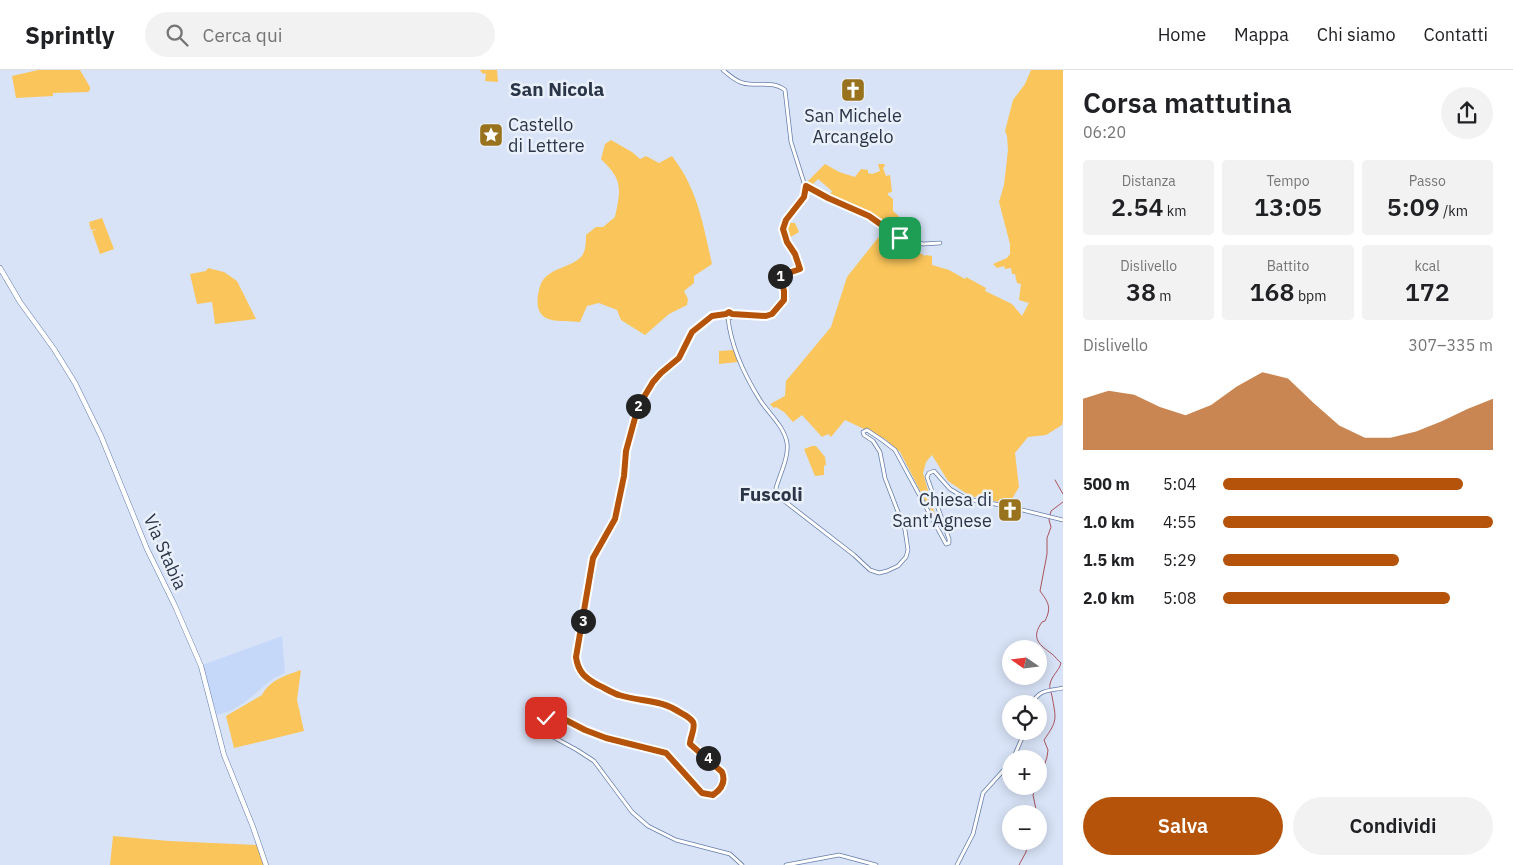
<!DOCTYPE html>
<html lang="it">
<meta charset="utf-8">
<style>
body{margin:0;font-family:"IBM Plex Sans",sans-serif;background:#f2f2f2;color:#202124;height:100vh;display:flex;flex-direction:column;font-size:19px;white-space:nowrap}
*{box-sizing:border-box;margin:0}
p{font-size:16px;color:#757577}
.icon{flex:none;width:28px;height:28px;fill:none;stroke:currentColor;stroke-width:2;stroke-linecap:round;stroke-linejoin:round}
.map{position:relative;flex:1;overflow:hidden}
.sheet{display:flex;flex-direction:column;background:#fff;width:450px}
.sheet>*{flex:none}
.needle{width:32px;rotate:284deg}
.fabs{position:absolute;left:1002px;top:570px;display:grid;gap:10px}
.fabs a{display:grid;place-items:center;width:45px;height:45px;border-radius:50%;background:#fff;box-shadow:0 2px 12px #0003;font-size:25px}
.pin{position:absolute;display:grid;place-items:center;width:42px;height:42px;color:#fff;margin:-21px;border-radius:10px;box-shadow:0 2px 8px #0006}
.km{position:absolute;width:25px;height:25px;margin:-12px;border-radius:50%;background:#222;color:#fff;font-size:14px;line-height:25px;text-align:center}
.round{display:grid;place-items:center;flex:none;width:52px;height:52px;border-radius:26px;background:#f2f2f2}
.overview{display:flex;align-items:center;justify-content:space-between;height:85px;padding:0 20px}
h1{font-size:28px;font-weight:600;line-height:38px}
.figures{display:grid;grid-template-columns:repeat(3,1fr);gap:8px;height:85px;padding:5px 20px}
.figures div{display:grid;align-content:center;border-radius:5px;background:#f2f2f2;text-align:center}
.figures b{font-size:25px;font-weight:600}
.figures small{font-size:14px;font-weight:400}
.figures p{font-size:14px}
.chart{height:140px;padding:10px 20px}
.chart p{display:flex;justify-content:space-between}
.chart svg{width:100%;height:90px;margin-top:5px;fill:#b45309;opacity:.7}
.button{display:flex;gap:10px;margin-top:auto;padding:10px 20px}
.button a{flex:1;height:58px;border-radius:30px;background:#b45309;color:#fff;font-size:20px;font-weight:600;line-height:58px;text-align:center}
.button a+a{background:#f2f2f2;color:#202124}
ul{padding:0 20px;list-style:none;font-size:16px}
li{display:grid;grid-template-columns:80px 60px 1fr;align-items:center;height:38px}
li i{height:12px;border-radius:6px;background:#b45309}
header{display:flex;align-items:center;gap:30px;box-sizing:border-box;height:70px;padding:0 25px;background:#fff;border-bottom:1px solid #e0e0e0}
header strong{font-size:24px}
nav{display:flex;gap:28px;margin-inline-start:auto;font-size:18px}
.search{width:350px;height:45px;background:#f2f2f2;display:flex;align-items:center;gap:12px;box-sizing:border-box;padding:0 18px;border-radius:28px;color:#757577;font-size:19px}
main{display:flex;flex:1;min-height:0}
.map>svg:first-child{display:block}
</style>
<header>
<strong>Sprintly</strong>
<div class="search"><svg class="icon" aria-label="search" viewBox="0 0 24 24"><circle cx="10" cy="10" r="6"/><path d="M15 15l6 6"/></svg>Cerca qui</div>
<nav><a>Home</a><a>Mappa</a><a>Chi siamo</a><a>Contatti</a></nav>
</header>
<main>
<div class="map">
<svg width="1063" height="795" viewBox="0 0 1063 795">
<rect width="100%" height="100%" fill="#d8e3f7"/>
<path fill="#c6d8fa" d="M282,566L285,603L274,608L244,633L230,641L217,645L202,595Z"/>
<path fill="#fac55a" d="M38,0H80L90,17V20L88,22L53,23V26L16,28L12,6Z
M480,0H497L498,12L485,11L486,4L482,3Z
M1031,0H1063V350L1062,355L1046,365L1028,367L1015,383L1019,417L1009,434L970,426L948,411L932,385L926,392L923,403L936,448L927,434L900,382L885,369L845,350L831,367L828,364L822,367L802,345L793,352L784,342L776,337L774,338L770,334L785,326L786,311L831,257L847,207L885,159L890,164L889,166L894,170L893,173L900,177L905,174L925,186L926,185L932,186V195L949,200L965,209L966,207L986,218L985,221L1012,234L1022,246L1029,233L1019,230L1021,214L1017,213L1015,204H1012L1011,198L1005,199L1004,196L997,198L993,194L1007,188L1010,184V174L999,132L1004,115L1008,80L1007,66L1005,61L1013,30L1025,14Z
M611,70L632,82L640,89L646,86L659,93L672,86C698,120 703,154 712,194L694,206V213L684,221L688,229L687,235L669,244L645,265L621,250L617,240L599,233L587,236L580,252C558,250 534,256 538,225C540,217 540,211 548,205C558,197 572,196 581,187C586,182 586,171 586,165L596,157H603L615,147C621,118 623,110 601,89L605,74Z
M825,94L839,102L855,107L861,99L868,100V103L872,104L880,101L878,94H884L885,96L883,98L886,106L890,105L892,122L888,123V125L893,129V141L904,151L894,159L864,140L829,127L832,121L818,109L811,116L807,112Z
M102,148L114,179L100,184L92,161L97,159L91,160L89,152Z
M789,153H795L799,162L789,168C786,162 785,157 789,153Z
M208,198L224,202L237,211L256,249L215,254L212,232L197,234L190,204L206,201Z
M734,280L738,292L719,294V281Z
M812,376H816L825,387L826,396L824,395V405L815,406L804,379Z
M301,600L297,630L304,661L234,678L226,646L262,625C270,610 286,605 301,600Z
M113,766L169,771L258,775L264,795H110Z"/>
<g fill="none" stroke-linecap="round" stroke-linejoin="round">
<path stroke="#aa545b" stroke-width="1" d="M1055,410L1063,424
M1039,712L1047,687L1048,680L1044,670C1058,650 1056,649 1052,626C1051,622 1049,617 1050,614C1052,605 1059,601 1061,593C1058,591 1055,586 1052,584C1040,575 1030,569 1042,552L1045,551C1052,537 1048,532 1040,521L1047,484V468L1051,457L1049,450L1051,441L1063,432
M1036,716L1033,725L1037,744
M1019,795L1026,782L1028,771"/>
<defs>
<path id="minor" d="M723,0C729,5 735,11 743,13C757,17 772,10 785,20L791,72L805,116L804,127L786,150L783,159L787,172L795,184L800,199L780,206L784,221V231C768,252 756,245 732,244
M805,116L828,128L869,146L900,168L923,174L940,173
M726 245a3 3 0 1 1 6 0a3 3 0 1 1-6 0Z
M726,244L712,247L692,262L679,289L661,303L653,313L638,337L627,381L625,406L615,449L593,488L577,587L578,597L588,610L617,625L671,636L689,648L694,653V657L690,669V674L722,702C726,712 722,719 713,725L702,723L667,683L607,668L585,660L554,644L546,648L542,655L546,663L577,680L594,691L632,742L648,756L676,770L730,784L742,795
M728,248C731,276 745,306 760,330C769,344 784,356 787,373C789,387 780,404 776,418L777,423L783,430L854,485L870,500L879,503L887,501L898,496L906,487L908,480L905,460L885,408L880,382L873,371L864,365L863,362L867,360L882,370L895,380L946,474L949,473V469L927,407L929,403L934,401L950,419L967,429L1006,436L1063,450
M1032,634C1039,619 1049,621 1063,618
M1013,689L1025,661
M786,795L839,785L876,795
M957,795L973,764L983,723L1011,692"/>
<path id="major" d="M0,198L20,232L54,279L75,313L101,366L147,479L175,536L201,596L224,685L253,757L266,795"/>
</defs>
<use href="#minor" stroke="#657da9" stroke-width="4.5"/>
<use href="#major" stroke="#657da9" stroke-width="5.5"/>
<use href="#minor" stroke="#fff" stroke-width="3"/>
<use href="#major" stroke="#fff" stroke-width="4.5"/>
</g>
<g fill="none" stroke-linecap="round" stroke-linejoin="round">
<defs>
<path id="route" d="M546,648L554,644L585,660L606,668L666,683L702,723L713,725C722,719 726,712 722,702L690,674C690,667 696,658 693,652C690,648 685,645 681,643C661,629 641,632 619,625C612,623 605,618 598,615C585,608 578,602 576,587L593,488L615,449L624,406L626,381L638,337L653,312L661,303L679,288L692,262L712,246L726,244L729,242L732,244L766,246L772,244L784,230V221L780,206L800,199L795,184L787,172L783,159L786,150L804,127L806,116L828,128L869,146L900,168"/>
</defs>
<use href="#route" stroke="#fff" stroke-width="10"/>
<use href="#route" stroke="#b45309" stroke-width="6"/>
</g>
<defs>
<symbol id="church-square" viewBox="-11 -11 22 22"><rect x="-9" y="-9" width="18" height="18" rx="4" fill="#98721c" stroke="#eaf0fa"/><path d="M-1.2-6h2.4v3.5h3.3v2.4h-3.3V6h-2.4V-.1h-3.3v-2.4h3.3Z" fill="#fff"/></symbol>
<symbol id="sight-square" viewBox="-11 -11 22 22"><rect x="-9" y="-9" width="18" height="18" rx="4" fill="#98721c" stroke="#eaf0fa"/><path d="M0-6L1.8-2.2L6-1.7L2.9 1.2L3.7 5.4L0 3.3L-3.7 5.4L-2.9 1.2L-6-1.7L-1.8-2.2Z" fill="#fff"/></symbol>
</defs>
<g fill-rule="evenodd">
<use href="#church-square" x="839" y="6" width="28" height="28"/>
<use href="#sight-square" x="477" y="51" width="28" height="28"/>
<use href="#church-square" x="996" y="426" width="28" height="28"/>
</g>
<g text-anchor="middle" stroke-width="5" stroke-linejoin="round" paint-order="stroke">
<g font-size="18" fill="#2a3548" stroke="#eaf0fa">
<text x="853" y="52">San Michele<tspan x="853" dy="21">Arcangelo</tspan></text>
<text x="508" y="61" text-anchor="start">Castello<tspan x="508" dy="21">di Lettere</tspan></text>
<text x="992" y="436" text-anchor="end">Chiesa di<tspan x="992" dy="21">Sant'Agnese</tspan></text>
</g>
<g font-size="18" fill="#2a3548" stroke="#eaf0fa">
<text transform="translate(165 482) rotate(66)" y="6">Via Stabia</text>
</g>
<g font-size="19" font-weight="bold" fill="#2a3548" stroke="#eaf0fa">
<text x="557" y="26">San Nicola</text>
<text x="771" y="431">Fuscoli</text>
</g>
</g>
</svg>
<div class="fabs">
<a><svg class="needle" viewBox="-14 -14 28 28"><path d="M0-13l5 13h-10z" fill="#e53935"/><path d="M0 13l5-13h-10z" fill="#757577"/></svg></a>
<a><svg class="icon" aria-label="locate" viewBox="0 0 24 24"><circle cx="12" cy="12" r="6"/><path d="M12 2v4M12 18v4M2 12h4M18 12h4"/></svg></a>
<a>+</a>
<a>−</a>
</div>
<div class="pin" style="left:900px;top:168px;background:#1e9e55"><svg class="icon" aria-label="arrive" viewBox="0 0 24 24"><path d="M6 21V4h12l-3 4 3 4H6"/></svg></div>
<div class="pin" style="left:546px;top:648px;background:#d93025"><svg class="icon" aria-label="check" viewBox="0 0 24 24"><path d="M5 12l5 5 9-10"/></svg></div>
<b class="km" style="left:780px;top:206px">1</b>
<b class="km" style="left:638px;top:336px">2</b>
<b class="km" style="left:583px;top:551px">3</b>
<b class="km" style="left:708px;top:688px">4</b>
</div>
<section class="sheet">
<div class="overview"><div><h1>Corsa mattutina</h1><p>06:20</p></div><a class="round"><svg class="icon" aria-label="share" viewBox="0 0 24 24"><path d="M12 15V3M7 8l5-5 5 5M5 13v7h14v-7"/></svg></a></div>
<div class="figures">
<div><p>Distanza</p><b>2.54<small> km</small></b></div>
<div><p>Tempo</p><b>13:05</b></div>
<div><p>Passo</p><b>5:09<small> /km</small></b></div>
</div>
<div class="figures">
<div><p>Dislivello</p><b>38<small> m</small></b></div>
<div><p>Battito</p><b>168<small> bpm</small></b></div>
<div><p>kcal</p><b>172</b></div>
</div>
<div class="chart"><p><span>Dislivello</span>307–335 m</p>
<svg viewBox="0 0 160 44" preserveAspectRatio="none"><path d="M0 44V19L10 15L20 17L30 23L40 27L50 22L60 13L70 6L80 9L90 21L100 32L110 38L120 38L130 35L140 30L150 24L160 19V44z"/></svg>
</div>
<ul>
<li><b>500 m</b>5:04<i style="width:89%"></i></li>
<li><b>1.0 km</b>4:55<i style="width:100%"></i></li>
<li><b>1.5 km</b>5:29<i style="width:65%"></i></li>
<li><b>2.0 km</b>5:08<i style="width:84%"></i></li>
</ul>
<div class="button"><a>Salva</a><a>Condividi</a></div>
</section>
</main>
